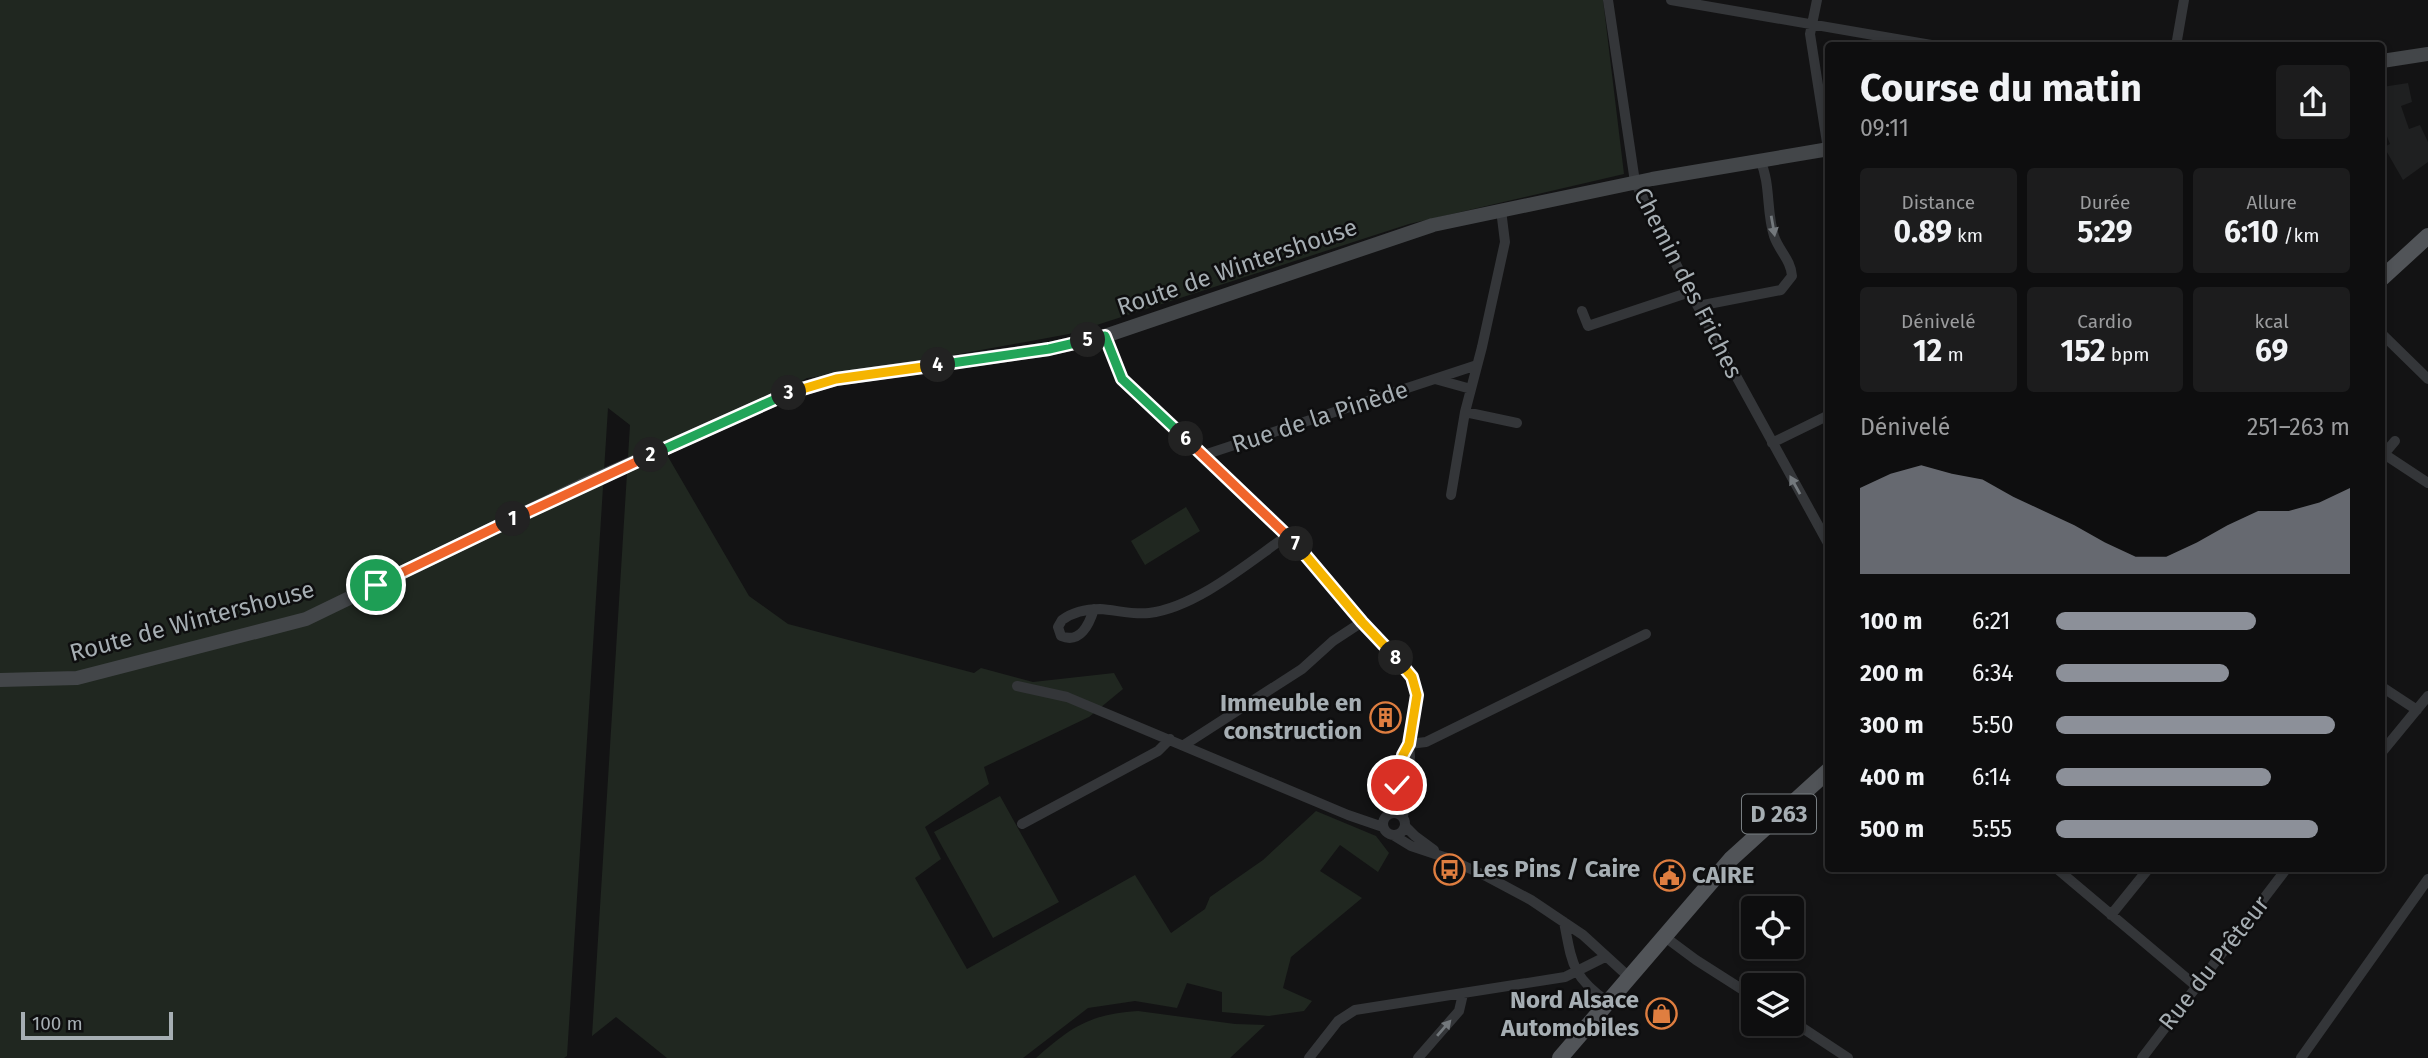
<!DOCTYPE html>
<html lang="fr">
<meta charset="utf-8">
<style>
body{margin:0;font-family:"Fira Sans",sans-serif;background:#1c1c1d;color:#f1f3f6;height:100vh;display:flex;flex-direction:column;font-size:26px;white-space:nowrap}
*{box-sizing:border-box;margin:0}
p{font-size:23px;color:#9b9c9e}
.icon{flex:none;width:38px;height:38px;fill:none;stroke:currentColor;stroke-width:2;stroke-linecap:round;stroke-linejoin:round}
.map{position:relative;flex:1;overflow:hidden}
.sheet{position:absolute;left:1825px;top:42px;width:560px;height:830px;display:flex;flex-direction:column;background:#0e0e0f;border-radius:7px;box-shadow:0 4px 10px #0003,0 0 0 2px #2e2e2f}
.sheet>*{flex:none}
.tools{position:absolute;left:1741px;top:896px;display:grid;gap:14px}
.tools a{display:grid;place-items:center;width:63px;height:63px;border-radius:7px;background:#0e0e0f;box-shadow:0 4px 10px #0003,0 0 0 2px #2e2e2f;font-size:35px}
.scale{position:absolute;left:21px;bottom:18px;width:152px;box-sizing:border-box;padding-left:7px;border:4px solid #a6aeb3;border-top:0;font-size:19px;line-height:24px;white-space:nowrap;color:#a6aeb3;-webkit-text-stroke:5px #0e0e0f;paint-order:stroke}
.pin{position:absolute;display:grid;place-items:center;width:60px;height:60px;color:#fff;margin:-30px;border:4px solid #fff;border-radius:50%;box-shadow:0 2px 7px #0007}
.km{position:absolute;width:35px;height:35px;margin:-18px;border-radius:50%;background:#222;color:#fff;font-size:19px;line-height:35px;text-align:center}
.round{display:grid;place-items:center;flex:none;width:74px;height:74px;border-radius:7px;background:#1c1c1d}
.overview{display:flex;align-items:center;justify-content:space-between;height:119px;padding:0 35px}
h1{font-size:38px;font-weight:700;line-height:52px}
.figures{display:grid;grid-template-columns:repeat(3,1fr);gap:10px;height:119px;padding:7px 35px}
.figures div{display:grid;align-content:center;border-radius:7px;background:#1c1c1d;text-align:center}
.figures b{font-size:30px;font-weight:700}
.figures small{font-size:19px;font-weight:400}
.figures p{font-size:19px}
.chart{height:196px;padding:14px 35px}
.chart p{display:flex;justify-content:space-between}
.chart svg{width:100%;height:126px;margin-top:7px;fill:#8c9099;opacity:.7}
ul{padding:0 35px;list-style:none;font-size:23px}
li{display:grid;grid-template-columns:112px 84px 1fr;align-items:center;height:52px}
li i{height:18px;border-radius:9px;background:#8c9099}
.map>svg:first-child{display:block}
</style>
<div class="map">
<svg width="2428" height="1058" viewBox="0 0 2428 1058">
<rect width="100%" height="100%" fill="#131314"/>
<path fill="#1f2021" d="M2408,83L2412,102L2401,106L2409,129L2420,125L2428,142V162L2403,180L2384,147L2390,144L2386,134L2382,135V87Z"/>
<path fill="#202720" d="M0,0H1603L1624,174L1409,224L1069,334L866,371L807,378L667,455L749,596L788,624L974,673L981,668L1033,682L1114,673L1123,689L1089,717L984,767L989,784L925,827L941,859L915,878L967,969L1135,875L1171,933L1205,909L1210,897L1263,860L1316,811L1376,836L1389,853L1378,872L1340,845L1320,871L1362,898L1291,957L1283,988L1312,1001L1304,1011L1269,1016L1222,1012V992L1187,983L1177,1008L1135,1001L1088,1008L1023,1058H667L616,1017L592,1036L630,425L608,408L567,1056L564,1058H0Z
M1186,507L1200,531L1145,565L1131,541Z
M1000,796L1059,902L993,938L934,832Z
M1138,1011L1235,1024L1265,1025L1230,1058H1036C1071,1027 1090,1014 1138,1011Z"/>
<g fill="none" stroke-linecap="round" stroke-linejoin="round">
<path stroke="#343639" stroke-width="10" d="M1608,0L1635,182L1690,292L1829,545
M1671,0L1937,46
M1817,0L1810,34L1828,149
M2176,46L2184,0
M1698,306L1781,290L1792,276C1791,260 1779,251 1774,236C1766,211 1771,184 1760,160
M1582,311L1588,326L1690,292
M2382,334L2428,379
M1105,336L1123,378L1288,535L1412,677L1416,687V702L1409,744L1410,757L1403,817
M1435,379L1471,389
M1465,412L1517,423
M2395,441L2384,454L2428,483
M1772,443L1829,415
M1204,455L1477,365
M1451,495L1465,412L1482,347L1505,242L1501,210
M1094,609C1089,625 1080,644 1061,636L1058,627L1062,620C1073,612 1086,609 1100,609C1116,610 1133,615 1149,613C1197,607 1249,562 1288,535
M1017,686L1067,697L1348,815L1383,827
M2382,687L2417,710
M1409,744L1426,742L1646,634
M1184,745L1302,669L1333,641L1362,622
M2382,752L2428,696
M1383 824a11 11 0 1 1 22 0a11 11 0 1 1-22 0Z
M1388,815C1401,794 1397,766 1409,745
M1022,824L1158,751L1170,739
M1405,826L1415,836L1434,850
M1393,835L1411,846L1447,858L1488,877L1531,900L1583,935L1629,977
M2056,868L2196,986
M2111,915L2149,868
M1564,922C1572,963 1572,977 1608,1002
M1665,937L1696,960L1754,997
M1792,1021L1848,1058
M1309,1058L1338,1021L1355,1010L1565,977L1605,957
M1418,1058L1459,1011L1463,994
M2142,1058L2287,868
M2301,1058L2428,879"/>
<path stroke="#434649" stroke-width="14" d="M2382,61L2428,54
M0,680L77,678L306,619L581,486L791,392L836,379L1049,349L1105,336L1433,225L1652,179L1829,149"/>
<path stroke="#515458" stroke-width="16" d="M2382,278L2428,236
M1560,1058L1731,859L1829,770"/>
</g>
<defs><path id="oneway-solid" d="M-6-.8H1V-3.2L6.5 0L1 3.2V.8H-6Z" transform="scale(1.75)"/></defs>
<g fill="#73787c">
<use href="#oneway-solid" transform="translate(1773 226) rotate(80)"/>
<use href="#oneway-solid" transform="translate(1795 485) rotate(-119)"/>
<use href="#oneway-solid" transform="translate(1444 1028) rotate(-49)"/>
</g>
<g fill="none" stroke-linecap="round" stroke-linejoin="round">
<defs>
<path id="split-1" d="M376,585L513,519"/>
<path id="split-2" d="M513,519L651,455"/>
<path id="split-3" d="M651,455L789,393"/>
<path id="split-4" d="M789,393L836,379L938,365"/>
<path id="split-5" d="M938,365L1049,349L1088,340"/>
<path id="split-6" d="M1088,340L1105,336L1122,379L1186,439"/>
<path id="split-7" d="M1186,439L1296,544"/>
<path id="split-8" d="M1296,544L1362,622L1396,658"/>
<path id="split-9" d="M1396,658L1412,677L1417,695L1409,744L1403,755L1397,785"/>
</defs>
<use href="#split-1" stroke="#fff" stroke-width="14"/>
<use href="#split-2" stroke="#fff" stroke-width="14"/>
<use href="#split-3" stroke="#fff" stroke-width="14"/>
<use href="#split-4" stroke="#fff" stroke-width="14"/>
<use href="#split-5" stroke="#fff" stroke-width="14"/>
<use href="#split-6" stroke="#fff" stroke-width="14"/>
<use href="#split-7" stroke="#fff" stroke-width="14"/>
<use href="#split-8" stroke="#fff" stroke-width="14"/>
<use href="#split-9" stroke="#fff" stroke-width="14"/>
<use href="#split-1" stroke="#f0652b" stroke-width="9"/>
<use href="#split-2" stroke="#f0652b" stroke-width="9"/>
<use href="#split-3" stroke="#22a559" stroke-width="9"/>
<use href="#split-4" stroke="#f5b400" stroke-width="9"/>
<use href="#split-5" stroke="#22a559" stroke-width="9"/>
<use href="#split-6" stroke="#22a559" stroke-width="9"/>
<use href="#split-7" stroke="#f0652b" stroke-width="9"/>
<use href="#split-8" stroke="#f5b400" stroke-width="9"/>
<use href="#split-9" stroke="#f5b400" stroke-width="9"/>
</g>
<defs>
<symbol id="building-ring" viewBox="-11 -11 22 22"><circle r="9.5" fill="#0e0e0f" stroke="#df7e40" stroke-width="1.5"/><path d="M-4-6H4V6H1V3H-1V6H-4ZM-2.5-4.3h1.7v1.8h-1.7ZM.8-4.3h1.7v1.8H.8ZM-2.5-1h1.7V.8h-1.7ZM.8-1h1.7V.8H.8Z" fill="#df7e40"/></symbol>
<symbol id="bus-ring" viewBox="-11 -11 22 22"><circle r="9.5" fill="#0e0e0f" stroke="#df7e40" stroke-width="1.5"/><path d="M-5-6H5V4H4V6H2V4H-2V6H-4V4H-5ZM-3.5-4V0h7V-4ZM-3.5 1.2v1.5H-2V1.2ZM2 1.2v1.5H3.5V1.2Z" fill="#df7e40"/></symbol>
<symbol id="civic-ring" viewBox="-11 -11 22 22"><circle r="9.5" fill="#0e0e0f" stroke="#df7e40" stroke-width="1.5"/><path d="M-.6-6.5H3V-4.5H.6V-3L4-1V1h2V6H-6V1h2V-1L-.6-3ZM-1.2 2.5V6h2.4V2.5Z" fill="#df7e40"/></symbol>
<symbol id="shop-ring" viewBox="-11 -11 22 22"><circle r="9.5" fill="#0e0e0f" stroke="#df7e40" stroke-width="1.5"/><path d="M-5-2.5h2.3a2.7 3.5 0 0 1 5.4 0H5L5.5 6h-11ZM-1.5-2.5h3a1.5 2.3 0 0 0-3 0Z" fill="#df7e40"/></symbol>
</defs>
<g fill-rule="evenodd">
<use href="#building-ring" x="1368" y="700" width="35" height="35"/>
<use href="#bus-ring" x="1432" y="852" width="35" height="35"/>
<use href="#civic-ring" x="1652" y="858" width="35" height="35"/>
<use href="#shop-ring" x="1644" y="996" width="35" height="35"/>
</g>
<g text-anchor="middle" stroke-width="5" stroke-linejoin="round" paint-order="stroke">
<rect fill="#0e0e0f" stroke="#787e82" stroke-width="2" x="1742" y="794.5" width="74" height="39" rx="5"/>
<g font-size="23" font-weight="bold" fill="#a6aeb3">
<text x="1779" y="822">D 263</text>
</g>
<g font-size="24" fill="#a6aeb3" stroke="#0e0e0f">
<text transform="translate(1237 267) rotate(-19)" y="8">Route de Wintershouse</text>
<text transform="translate(1688 283) rotate(63)" y="8">Chemin des Friches</text>
<text transform="translate(1320 417) rotate(-18)" y="8">Rue de la Pinède</text>
<text transform="translate(192 621) rotate(-15)" y="8">Route de Wintershouse</text>
<text transform="translate(2214 963) rotate(-52)" y="8">Rue du Prêteur</text>
</g>
<g font-size="24" font-weight="bold" fill="#a6aeb3" stroke="#0e0e0f" text-anchor="end">
<text x="1362" y="711">Immeuble en<tspan x="1362" dy="28">construction</tspan></text>
<text x="1472" y="877" text-anchor="start">Les Pins / Caire</text>
<text x="1692" y="883" text-anchor="start">CAIRE</text>
<text x="1639" y="1008">Nord Alsace<tspan x="1639" dy="28">Automobiles</tspan></text>
</g>
</g>
</svg>
<div class="tools">
<a><svg class="icon" aria-label="locate" viewBox="0 0 24 24"><circle cx="12" cy="12" r="6"/><path d="M12 2v4M12 18v4M2 12h4M18 12h4"/></svg></a>
<a><svg class="icon" aria-label="layers" viewBox="0 0 24 24"><path d="M12 4l9 5-9 5-9-5zM3 14l9 5 9-5"/></svg></a>
</div>
<div class="scale">100 m</div>
<div class="pin" style="left:376px;top:585px;background:#1e9e55"><svg class="icon" aria-label="arrive" viewBox="0 0 24 24"><path d="M6 21V4h12l-3 4 3 4H6"/></svg></div>
<div class="pin" style="left:1397px;top:785px;background:#d93025"><svg class="icon" aria-label="check" viewBox="0 0 24 24"><path d="M5 12l5 5 9-10"/></svg></div>
<b class="km" style="left:513px;top:519px">1</b>
<b class="km" style="left:651px;top:455px">2</b>
<b class="km" style="left:789px;top:393px">3</b>
<b class="km" style="left:938px;top:365px">4</b>
<b class="km" style="left:1088px;top:340px">5</b>
<b class="km" style="left:1186px;top:439px">6</b>
<b class="km" style="left:1296px;top:544px">7</b>
<b class="km" style="left:1396px;top:658px">8</b>
<section class="sheet">
<div class="overview"><div><h1>Course du matin</h1><p>09:11</p></div><a class="round"><svg class="icon" aria-label="share" viewBox="0 0 24 24"><path d="M12 15V3M7 8l5-5 5 5M5 13v7h14v-7"/></svg></a></div>
<div class="figures">
<div><p>Distance</p><b>0.89<small> km</small></b></div>
<div><p>Durée</p><b>5:29</b></div>
<div><p>Allure</p><b>6:10<small> /km</small></b></div>
</div>
<div class="figures">
<div><p>Dénivelé</p><b>12<small> m</small></b></div>
<div><p>Cardio</p><b>152<small> bpm</small></b></div>
<div><p>kcal</p><b>69</b></div>
</div>
<div class="chart"><p><span>Dénivelé</span>251–263 m</p>
<svg viewBox="0 0 160 44" preserveAspectRatio="none"><path d="M0 44V14L10 9L20 6L30 9L40 11L50 17L60 22L70 27L80 33L90 38L100 38L110 33L120 27L130 22L140 22L150 19L160 14V44z"/></svg>
</div>
<ul>
<li><b>100 m</b>6:21<i style="width:68%"></i></li>
<li><b>200 m</b>6:34<i style="width:59%"></i></li>
<li><b>300 m</b>5:50<i style="width:95%"></i></li>
<li><b>400 m</b>6:14<i style="width:73%"></i></li>
<li><b>500 m</b>5:55<i style="width:89%"></i></li>
</ul>
</section>
</div>
